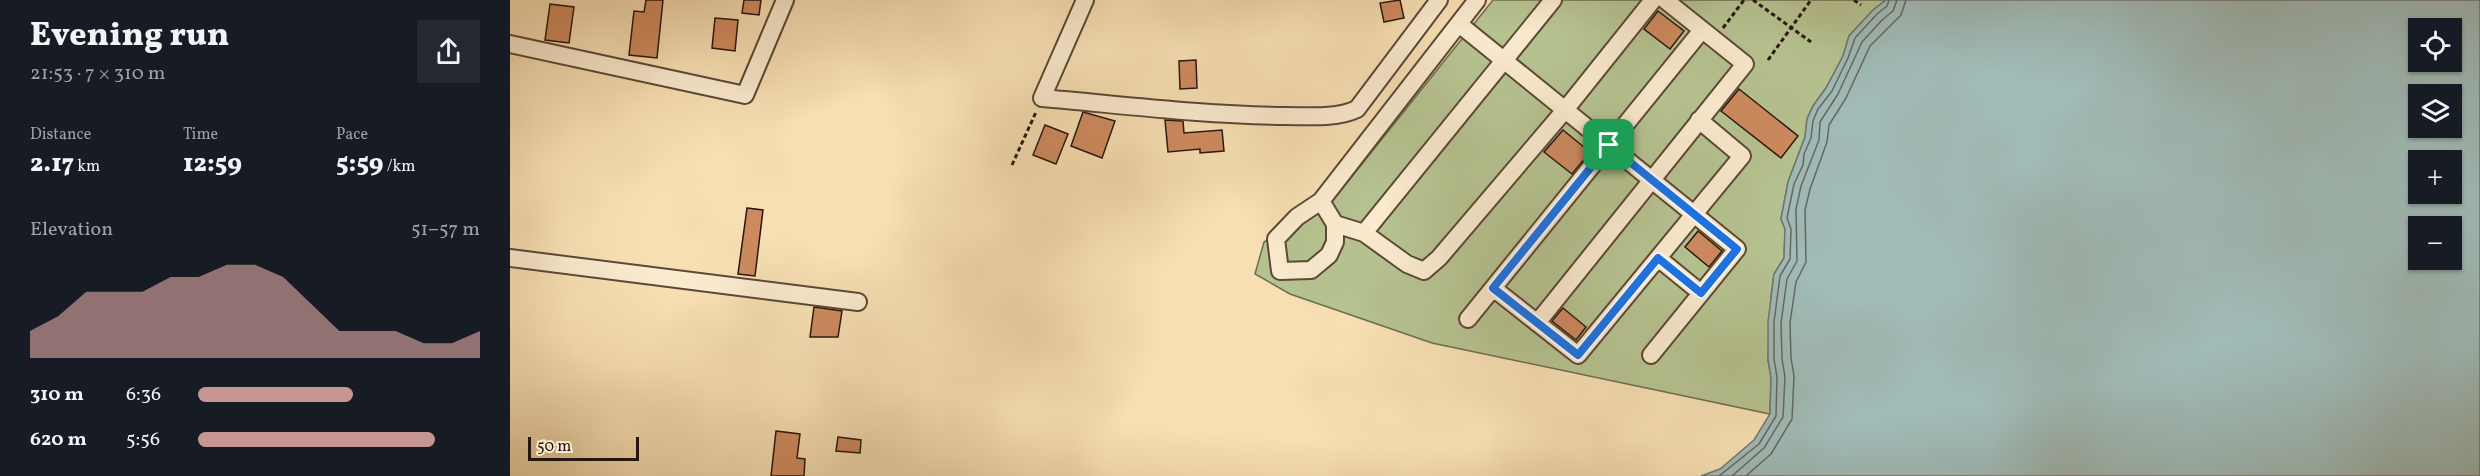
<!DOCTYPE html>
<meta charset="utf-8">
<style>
body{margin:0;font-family:Vollkorn,serif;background:#242831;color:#f1f3f6;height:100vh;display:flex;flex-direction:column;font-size:22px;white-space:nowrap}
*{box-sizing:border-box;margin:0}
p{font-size:20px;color:#9ea1a6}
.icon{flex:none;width:33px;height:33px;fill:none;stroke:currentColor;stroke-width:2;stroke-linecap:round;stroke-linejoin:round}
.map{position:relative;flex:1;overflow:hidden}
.panel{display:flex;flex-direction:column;background:#171b24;width:510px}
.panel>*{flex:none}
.tools{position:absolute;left:1898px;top:18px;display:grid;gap:12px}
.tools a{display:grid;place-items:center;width:54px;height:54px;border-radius:0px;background:#171b24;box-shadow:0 2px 4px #0004;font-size:30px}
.scale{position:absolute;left:18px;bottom:15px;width:111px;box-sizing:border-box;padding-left:6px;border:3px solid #27160e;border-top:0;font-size:16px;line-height:21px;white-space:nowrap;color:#27160e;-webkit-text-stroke:4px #faeace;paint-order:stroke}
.pin{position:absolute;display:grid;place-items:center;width:51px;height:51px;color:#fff;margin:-26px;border-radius:12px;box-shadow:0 3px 9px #0006}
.round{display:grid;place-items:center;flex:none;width:63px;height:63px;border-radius:0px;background:#242831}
.head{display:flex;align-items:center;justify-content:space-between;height:102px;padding:0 30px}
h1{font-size:33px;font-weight:800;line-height:45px}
.figures{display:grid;grid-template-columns:repeat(3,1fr);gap:9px;height:102px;padding:6px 30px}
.figures div{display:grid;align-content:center}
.figures b{font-size:26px;font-weight:800}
.figures small{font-size:16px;font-weight:400}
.figures p{font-size:16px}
.chart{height:168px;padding:12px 30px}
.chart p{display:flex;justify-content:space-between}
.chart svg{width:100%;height:108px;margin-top:6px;fill:#c59692;opacity:.7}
ul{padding:0 30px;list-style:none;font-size:20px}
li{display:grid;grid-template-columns:96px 72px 1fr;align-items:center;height:45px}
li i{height:15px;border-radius:8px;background:#c59692}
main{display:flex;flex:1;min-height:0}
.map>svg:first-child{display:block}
</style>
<main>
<section class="panel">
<div class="head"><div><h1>Evening run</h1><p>21:53 · 7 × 310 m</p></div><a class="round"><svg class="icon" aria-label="share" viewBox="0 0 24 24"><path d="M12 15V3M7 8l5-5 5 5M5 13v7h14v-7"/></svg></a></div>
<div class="figures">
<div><p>Distance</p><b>2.17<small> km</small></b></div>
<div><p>Time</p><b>12:59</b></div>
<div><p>Pace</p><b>5:59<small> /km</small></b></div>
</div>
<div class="chart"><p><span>Elevation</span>51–57 m</p>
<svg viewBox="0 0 160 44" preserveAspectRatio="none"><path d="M0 44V33L10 27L20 17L30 17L40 17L50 11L60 11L70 6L80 6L90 11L100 22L110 33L120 33L130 33L140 38L150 38L160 33V44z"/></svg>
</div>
<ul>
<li><b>310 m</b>6:36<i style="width:55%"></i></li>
<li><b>620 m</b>5:56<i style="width:84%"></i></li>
</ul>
</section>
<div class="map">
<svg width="1970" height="476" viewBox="0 0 1970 476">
<rect width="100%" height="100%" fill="#f7dfb3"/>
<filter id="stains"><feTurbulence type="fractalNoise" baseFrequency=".00333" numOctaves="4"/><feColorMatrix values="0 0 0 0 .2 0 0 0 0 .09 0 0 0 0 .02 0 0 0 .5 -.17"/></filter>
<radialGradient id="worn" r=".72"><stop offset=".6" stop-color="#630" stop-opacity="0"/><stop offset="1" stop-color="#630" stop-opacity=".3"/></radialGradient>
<path fill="#b6c391" stroke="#6e6c50" stroke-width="1.5" d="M983,0H1376L1363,10L1339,36L1333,56L1316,88L1303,106L1297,119L1295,137L1278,182L1271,219L1275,229L1274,258L1264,274L1261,297L1258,360L1261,377L1260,414L922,343L780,294L745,274L754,242L828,194Z"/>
<path fill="#a0bab6" stroke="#707873" stroke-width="1.5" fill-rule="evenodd" d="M1376,0H1970V476H1191L1210,469L1244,440L1260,414L1261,377L1258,360V322L1264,274L1274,258L1275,229L1271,219L1278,182L1295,137L1297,119L1303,106L1316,88L1333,56L1339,36L1363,10ZM1908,28H1941V62H1908ZM1908,94H1941V128H1908ZM1908,160H1941V194H1908ZM1908,226H1941V260H1908Z"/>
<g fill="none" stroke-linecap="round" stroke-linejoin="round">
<path stroke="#646862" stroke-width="1.5" d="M1209,476L1249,444L1266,416L1267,377L1264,359V322L1270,276L1280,259L1281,229L1277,218L1284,184L1293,165L1294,154L1301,138L1303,121L1308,109L1322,91L1338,58L1345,38L1367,14L1377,6L1379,0
M1222,476L1254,448L1273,417L1275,377L1272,359L1271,323L1277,279L1287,261L1286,209L1291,186L1309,140L1310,122L1328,94L1352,42L1372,20L1383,11L1387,0
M1236,476L1261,454L1282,419L1284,376L1281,358L1280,323L1286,282L1296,262L1295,210L1300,189L1317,142L1319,125L1336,98L1360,46L1391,15L1396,0"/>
</g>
<path fill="#ce8a5f" stroke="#27160e" stroke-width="1.5" d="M136,0H153L147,58L119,55L124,11L134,12Z
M234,0H251L249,15L232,13Z
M890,0L894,18L874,22L870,3Z
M40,4L64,7L59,43L35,40Z
M1148,11L1174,31L1160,49L1134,29Z
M205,18L228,20L225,51L202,48Z
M686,60L687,88L670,89L669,61Z
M1229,89L1288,136L1271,158L1211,111Z
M573,112L605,121L592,158L561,146Z
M655,120L673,121L674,133L712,130L714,151L690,153V149L658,152Z
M535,125L558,134L546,164L523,155Z
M1053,130L1080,152L1062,174L1034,152Z
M237,208L253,210L245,276L228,274Z
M1188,231L1212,251L1199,267L1175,247Z
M304,307L332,311L328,337H300Z
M1053,308L1076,327L1066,340L1042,321Z
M266,431L290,434L287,458L295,459L294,476H261Z
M328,437L351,440L350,453L326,451Z"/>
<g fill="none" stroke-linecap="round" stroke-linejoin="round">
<defs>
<path id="minor" d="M575,0L532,98C613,105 693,115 775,116C798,116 826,119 847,109L929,0
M949,24L1227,249L1141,355
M0,44L235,95L275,0
M811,201L825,224V242L819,255L801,270L770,271L766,239L787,217L811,201L967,0
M825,224L854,233L897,264L914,271L929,258L1055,110L1143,0
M854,233L1043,0
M0,258L348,302
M1148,258L1191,293
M983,288L1068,355L1232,156L1189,120
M958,319L1192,30
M1027,323L1235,64L1155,0"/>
</defs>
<use href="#minor" stroke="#5b4837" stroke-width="20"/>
<path stroke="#27160e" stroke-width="3" stroke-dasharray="4.5 3" stroke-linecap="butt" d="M1243,0L1301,42
M1344,0L1351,5
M1213,28L1234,0
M1258,60L1301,0
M502,165L526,112"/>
<use href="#minor" stroke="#faeace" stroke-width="16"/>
</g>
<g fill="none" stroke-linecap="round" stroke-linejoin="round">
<defs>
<path id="route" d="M1099,145L1227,249L1191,293L1148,258L1068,355L983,288Z"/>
</defs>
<use href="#route" stroke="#fff" stroke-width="12"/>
<use href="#route" stroke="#1a73e8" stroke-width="8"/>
</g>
<rect width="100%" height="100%" filter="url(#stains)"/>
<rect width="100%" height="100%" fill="url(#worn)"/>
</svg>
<div class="tools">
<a><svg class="icon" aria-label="locate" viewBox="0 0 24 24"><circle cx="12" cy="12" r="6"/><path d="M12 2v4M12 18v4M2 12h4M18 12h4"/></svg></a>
<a><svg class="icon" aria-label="layers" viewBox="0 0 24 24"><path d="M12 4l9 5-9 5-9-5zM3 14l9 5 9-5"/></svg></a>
<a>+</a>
<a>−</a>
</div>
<div class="scale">50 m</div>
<div class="pin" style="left:1099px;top:145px;background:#1e9e55"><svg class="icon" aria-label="arrive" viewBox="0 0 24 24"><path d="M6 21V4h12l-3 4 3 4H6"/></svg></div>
</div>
</main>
